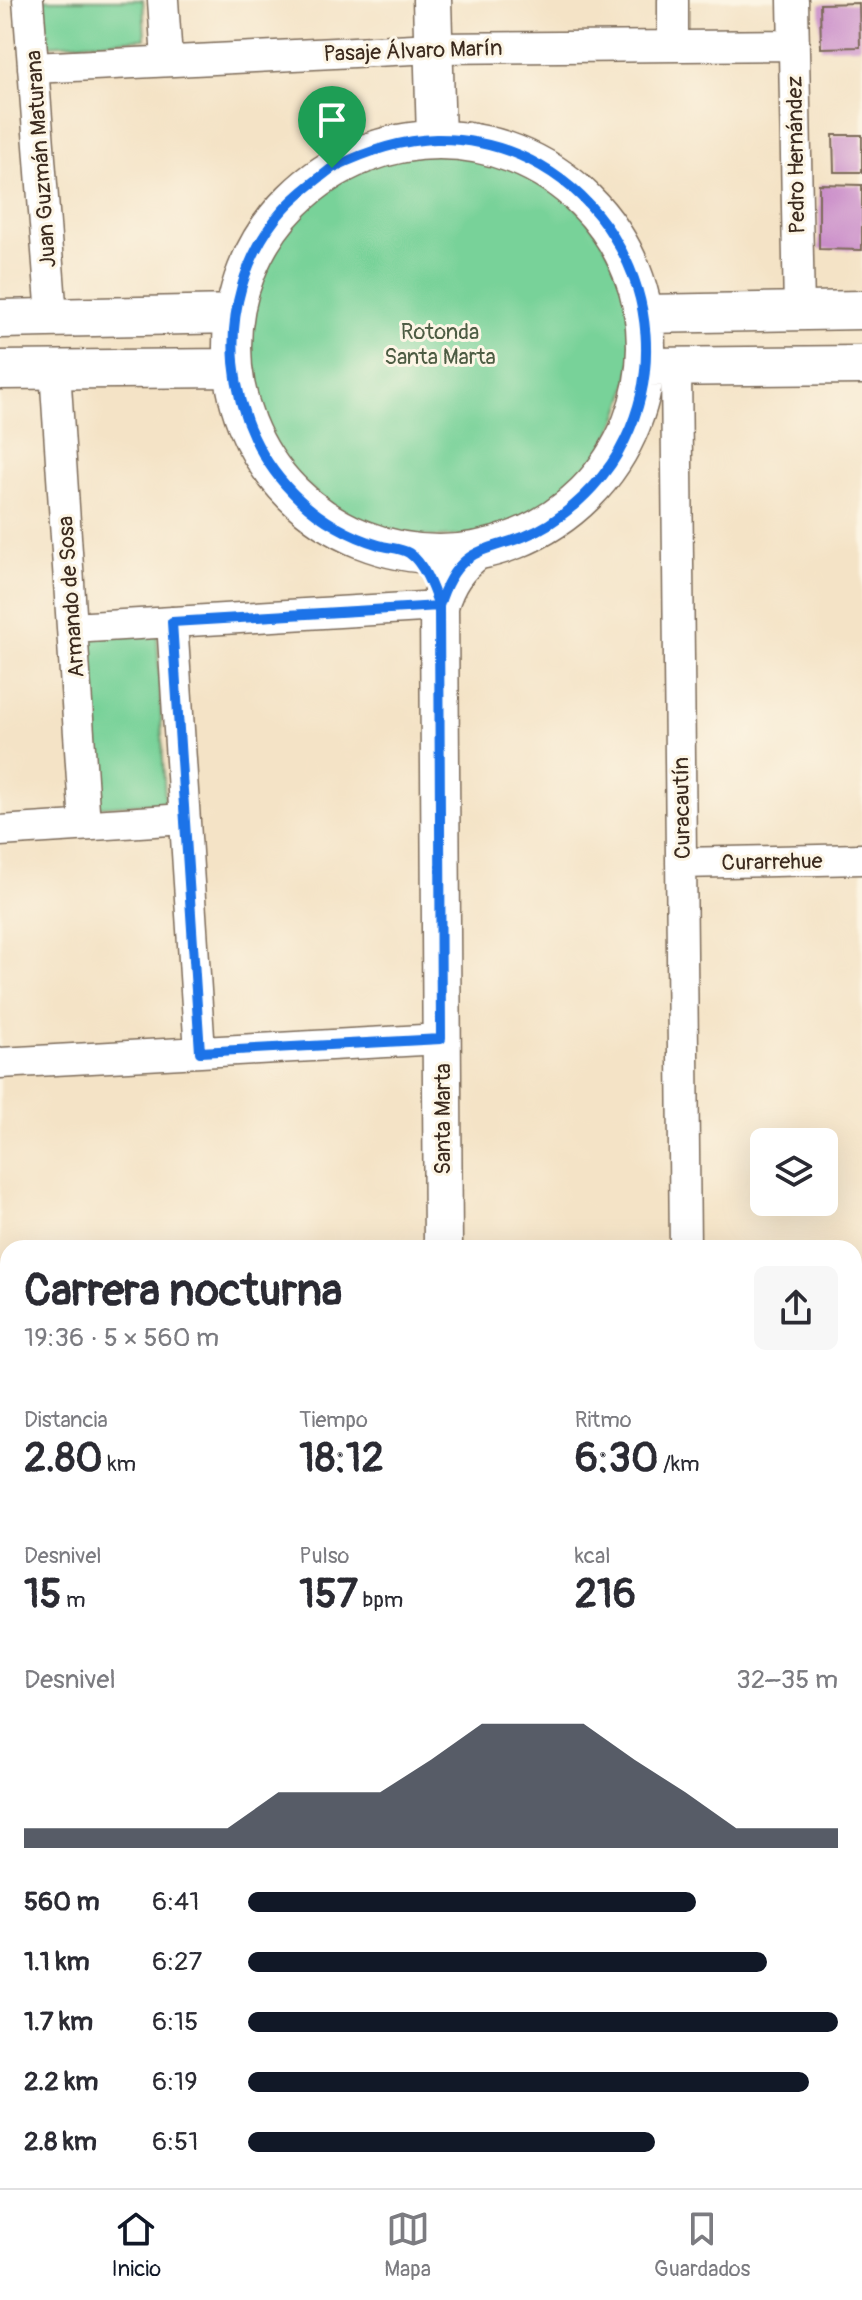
<!DOCTYPE html>
<html lang="es">
<meta charset="utf-8">
<style>
body{margin:0;font-family:Pangolin,sans-serif;background:#f7f7f7;color:#2b2b33;height:100vh;display:flex;flex-direction:column;font-size:30px;white-space:nowrap}
*{box-sizing:border-box;margin:0}
p{font-size:26px;color:#7c7c81}
.icon{flex:none;width:44px;height:44px;fill:none;stroke:currentColor;stroke-width:2;stroke-linecap:round;stroke-linejoin:round}
.map{position:relative;flex:1;overflow:hidden}
.side{position:absolute;left:0px;top:1240px;width:862px;height:948px;display:flex;flex-direction:column;background:#fff;border-radius:24px 24px 0 0;box-shadow:0 8px 32px #0002}
.side>*{flex:none}
.buttons{position:absolute;left:750px;top:1128px;display:grid;gap:16px}
.buttons a{display:grid;place-items:center;width:88px;height:88px;border-radius:12px;background:#fff;box-shadow:0 8px 32px #0002;font-size:40px}
.pin{position:absolute;display:grid;place-items:center;width:68px;height:68px;color:#fff;margin:-82px -34px;border-radius:50% 50% 50% 0;rotate:-45deg;box-shadow:0 0 8px #0007}
.pin .icon{rotate:45deg}
.round{display:grid;place-items:center;flex:none;width:84px;height:84px;border-radius:12px;background:#f7f7f7}
.head{display:flex;align-items:center;justify-content:space-between;height:136px;padding:0 24px}
h1{font-size:44px;font-weight:800;line-height:60px}
.figures{display:grid;grid-template-columns:repeat(3,1fr);gap:12px;height:136px;padding:8px 24px}
.figures div{display:grid;align-content:center}
.figures b{font-size:40px;font-weight:800}
.figures small{font-size:22px;font-weight:400}
.figures p{font-size:22px}
.chart{height:224px;padding:16px 24px}
.chart p{display:flex;justify-content:space-between}
.chart svg{width:100%;height:144px;margin-top:8px;fill:#111827;opacity:.7}
ul{padding:0 24px;list-style:none;font-size:26px}
li{display:grid;grid-template-columns:128px 96px 1fr;align-items:center;height:60px}
li i{height:20px;border-radius:10px;background:#111827}
.tab-bar{display:flex;justify-content:space-around;align-items:center;height:112px;border-top:2px solid #e1e1e2;background:#fff;font-size:22px;color:#7c7c81}
.tab-bar a{display:grid;justify-items:center;gap:4px}
.tab-bar .on{color:#111827}
.map>svg:first-child{display:block}
</style>
<div class="map">
<svg width="862" height="2188" viewBox="0 0 862 2188">
<rect width="100%" height="100%" fill="#fcf5e5"/>
<filter id="ink" filterUnits="userSpaceOnUse"><feTurbulence type="fractalNoise" baseFrequency=".0125" numOctaves="2"/><feDisplacementMap in="SourceGraphic" scale="16" xChannelSelector="R" yChannelSelector="G"/><feConvolveMatrix kernelMatrix="1 2 1 2 8 2 1 2 1" color-interpolation-filters="sRGB"/></filter>
<filter id="wash" filterUnits="userSpaceOnUse"><feTurbulence type="fractalNoise" baseFrequency=".006" numOctaves="4" result="noise"/><feDisplacementMap in="SourceGraphic" scale="32" xChannelSelector="R" yChannelSelector="G"/><feGaussianBlur stdDeviation="1.8" result="paint"/><feColorMatrix in="noise" values="0 0 0 0 0 0 0 0 0 0 0 0 0 0 0 0 0 1.4 0 .05"/><feComposite in="paint" operator="in"/></filter>
<g filter="url(#wash)">
<rect width="100%" height="100%" fill="#f4e3c6"/>
<path fill="#ebd1eb" d="M8,1758V2104H0V1760Z"/>
<path fill="#78d299" stroke="#5a7e5c" stroke-width="2" d="M44,0H143L145,39L47,45Z
M246 344a193 193 0 1 1 386 0a193 193 0 1 1-386 0Z
M157,631L165,802L97,807L85,633Z
M436,2180H556V2188H436Z"/>
<g id="blocks">
<path fill="#cb8fca" d="M859,3L860,47L821,48L820,4Z
M833,135H862V172H834Z
M819,184L862,185V250L819,249Z
M8,1793V1947H0V1794Z"/>
</g>
</g>
<g filter="url(#ink)">
<use href="#blocks" fill-opacity="0" stroke="#7c6b59" stroke-width="2"/>
<g fill="none" stroke-linecap="round" stroke-linejoin="round">
<defs>
<path id="minor" d="M28,0L52,317
M163,0L167,60
M673,0V44
M793,0L799,311
M33,68L433,48L793,45
M676,367L685,1248
M55,370L85,825
M172,622L200,1052
M72,628L439,606
M0,831L185,819
M681,863L862,859
M0,1063L441,1039
M0,1289L8,1288
M854,1382H862
M854,1613L862,1612
M854,2038H862
M0,2130H8
M572,2180V2188
M763,2188V2180"/>
<path id="tertiary" d="M432,0L436,139
M232 347a207 207 0 1 1 414 0a207 207 0 1 1-414 0Z
M644,314L862,310
M0,319L234,314
M646,367L862,365
M0,370L233,368
M443,1248L439,606C446,582 456,567 476,551
M427,2188V2180"/>
</defs>
<use href="#minor" stroke="#7c6b59" stroke-width="33"/>
<use href="#tertiary" stroke="#7c6b59" stroke-width="41"/>
<use href="#minor" stroke="#fff" stroke-width="30"/>
<use href="#tertiary" stroke="#fff" stroke-width="38"/>
</g>
</g>
<g fill="none" stroke-linecap="round" stroke-linejoin="round" filter="url(#ink)">
<defs>
<path id="route" d="M332,168C313,183 293,197 277,217C211,302 221,427 300,500C321,520 351,537 379,545C388,548 401,548 409,553C424,563 433,589 439,606L441,1039L200,1052L172,622L439,606C460,535 498,556 549,524C580,504 609,474 625,440C692,302 591,137 436,139C399,140 365,152 332,168"/>
</defs>
<use href="#route" stroke="#fff" stroke-width="16"/>
<use href="#route" stroke="#1a73e8" stroke-width="10"/>
</g>
<g text-anchor="middle" stroke-width="6" stroke-linejoin="round" paint-order="stroke">
<g font-size="22" fill="#3b2a1e" stroke="#fcf5e5">
<text transform="translate(413 50) rotate(-2)" y="8">Pasaje Álvaro Marín</text>
<text transform="translate(795 155) rotate(-91)" y="8">Pedro Hernández</text>
<text transform="translate(40 159) rotate(-94)" y="8">Juan Guzmán Maturana</text>
<text transform="translate(70 597) rotate(-94)" y="8">Armando de Sosa</text>
<text transform="translate(681 808) rotate(-91)" y="8">Curacautín</text>
<text transform="translate(772 861) rotate(-1)" y="8">Curarrehue</text>
<text transform="translate(442 1119) rotate(-90)" y="8">Santa Marta</text>
</g>
<g font-size="22" fill="#4d5c43" stroke="#fcf5e5">
<text x="440" y="339">Rotonda<tspan x="440" dy="25">Santa Marta</tspan></text>
</g>
</g>
</svg>
<div class="buttons">
<a><svg class="icon" aria-label="layers" viewBox="0 0 24 24"><path d="M12 4l9 5-9 5-9-5zM3 14l9 5 9-5"/></svg></a>
</div>
<div class="pin" style="left:332px;top:168px;background:#1e9e55"><svg class="icon" aria-label="arrive" viewBox="0 0 24 24"><path d="M6 21V4h12l-3 4 3 4H6"/></svg></div>
<section class="side">
<div class="head"><div><h1>Carrera nocturna</h1><p>19:36 · 5 × 560 m</p></div><a class="round"><svg class="icon" aria-label="share" viewBox="0 0 24 24"><path d="M12 15V3M7 8l5-5 5 5M5 13v7h14v-7"/></svg></a></div>
<div class="figures">
<div><p>Distancia</p><b>2.80<small> km</small></b></div>
<div><p>Tiempo</p><b>18:12</b></div>
<div><p>Ritmo</p><b>6:30<small> /km</small></b></div>
</div>
<div class="figures">
<div><p>Desnivel</p><b>15<small> m</small></b></div>
<div><p>Pulso</p><b>157<small> bpm</small></b></div>
<div><p>kcal</p><b>216</b></div>
</div>
<div class="chart"><p><span>Desnivel</span>32–35 m</p>
<svg viewBox="0 0 160 44" preserveAspectRatio="none"><path d="M0 44V38L10 38L20 38L30 38L40 38L50 27L60 27L70 27L80 17L90 6L100 6L110 6L120 17L130 27L140 38L150 38L160 38V44z"/></svg>
</div>
<ul>
<li><b>560 m</b>6:41<i style="width:76%"></i></li>
<li><b>1.1 km</b>6:27<i style="width:88%"></i></li>
<li><b>1.7 km</b>6:15<i style="width:100%"></i></li>
<li><b>2.2 km</b>6:19<i style="width:95%"></i></li>
<li><b>2.8 km</b>6:51<i style="width:69%"></i></li>
</ul>
</section>
</div>
<nav class="tab-bar">
<a class="on"><svg class="icon" aria-label="home" viewBox="0 0 24 24"><path d="M3 11l9-7 9 7M6 9v11h12V9"/></svg>Inicio</a>
<a><svg class="icon" aria-label="map" viewBox="0 0 24 24"><path d="M3 6l6-2 6 2 6-2v14l-6 2-6-2-6 2zM9 4v14M15 6v14"/></svg>Mapa</a>
<a><svg class="icon" aria-label="saved" viewBox="0 0 24 24"><path d="M7 4h10v16l-5-4-5 4z"/></svg>Guardados</a>
</nav>
